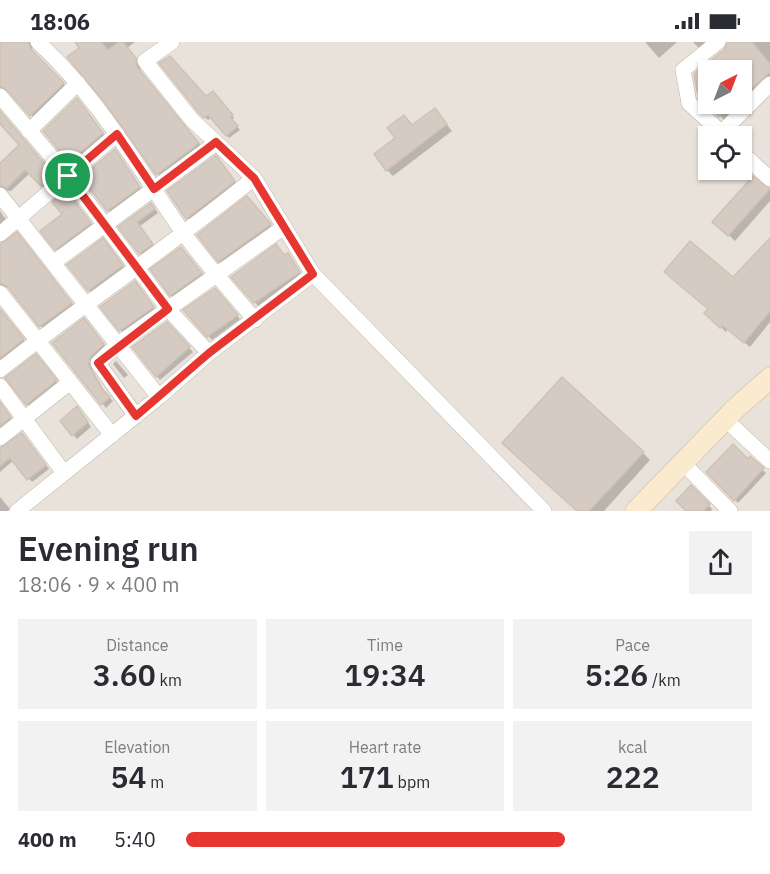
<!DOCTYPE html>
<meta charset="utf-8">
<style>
body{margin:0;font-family:"IBM Plex Sans",sans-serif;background:#f2f2f3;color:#2b2b33;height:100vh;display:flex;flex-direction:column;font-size:22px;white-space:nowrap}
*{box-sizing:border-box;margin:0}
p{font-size:20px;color:#7c7c81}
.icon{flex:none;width:33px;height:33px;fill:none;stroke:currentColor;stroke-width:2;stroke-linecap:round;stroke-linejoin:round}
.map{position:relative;height:469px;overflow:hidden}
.sheet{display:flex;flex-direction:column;background:#fff;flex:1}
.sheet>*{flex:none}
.needle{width:39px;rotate:42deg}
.buttons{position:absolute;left:698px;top:18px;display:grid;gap:12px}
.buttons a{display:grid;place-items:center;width:54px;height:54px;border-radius:0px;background:#fff;box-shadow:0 2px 4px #0004;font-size:30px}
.pin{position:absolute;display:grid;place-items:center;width:51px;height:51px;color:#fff;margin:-26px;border:3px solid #fff;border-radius:50%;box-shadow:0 2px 6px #0007}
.round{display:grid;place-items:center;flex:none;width:63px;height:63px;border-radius:0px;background:#f2f2f3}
.headline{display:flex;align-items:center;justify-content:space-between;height:102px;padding:0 18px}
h1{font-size:33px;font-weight:600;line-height:45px}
.stats{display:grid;grid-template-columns:repeat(3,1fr);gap:9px;height:102px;padding:6px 18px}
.stats div{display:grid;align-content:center;border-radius:0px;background:#f2f2f3;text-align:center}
.stats b{font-size:30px;font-weight:600}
.stats small{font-size:16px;font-weight:400}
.stats p{font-size:16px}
ul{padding:0 18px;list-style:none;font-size:20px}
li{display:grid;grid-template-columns:96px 72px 1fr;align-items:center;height:45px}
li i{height:15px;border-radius:8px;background:#e7352f}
.status{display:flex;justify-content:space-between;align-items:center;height:42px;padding:0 30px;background:#fff;direction:ltr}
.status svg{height:16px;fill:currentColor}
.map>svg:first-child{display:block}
</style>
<div class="status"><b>18:06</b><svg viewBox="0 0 49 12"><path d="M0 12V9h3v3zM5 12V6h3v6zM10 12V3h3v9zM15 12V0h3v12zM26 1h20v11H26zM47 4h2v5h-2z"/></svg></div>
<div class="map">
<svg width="770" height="469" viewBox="0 0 770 469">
<rect width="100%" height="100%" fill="#f4f0eb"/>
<path fill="#e8e2da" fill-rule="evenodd" d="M0,0H770V469H0ZM708,28H741V62H708ZM708,94H741V128H708Z"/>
<path fill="#0003" d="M0,0H33L32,8L67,46L35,77L9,48L0,49Z
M88,0H135L127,6L139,21L141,30L202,105L161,136L107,60L69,15Z
M645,0H677L659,16Z
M693,0H712L701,8Z
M730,0H770V37L766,40L763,37L741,60V28H708V60L695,33L725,9Z
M215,54L234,76L232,78L240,88L229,96L212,75L208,78L200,70L206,56Z
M80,61L106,95L74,123L45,89Z
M709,62H740L724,78Z
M0,71L57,137L45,147L30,131L11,149L0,148V123L21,103L0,80Z
M440,74L452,89L393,134L387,128L397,96L413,84Z
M118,112L143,149L112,172L108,168Z
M219,119L237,143L191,180L187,176Z
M753,136L770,148V159L735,199L718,183Z
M70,154L94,185L60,210L56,207Z
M250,159L273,186L223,222L219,219Z
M154,166L158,171L140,184L155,206L143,214L121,185Z
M0,169L7,179L0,186Z
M20,196L75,265L44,288L11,247L2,244L0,246V203Z
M770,197V280L750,305L728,287L726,290L706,271Z
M106,202L126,228L93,252L89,248Z
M185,210L205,235L175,256L171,253Z
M285,215L291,216L302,234L258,264L255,260Z
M138,245L157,269L124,292L102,265Z
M218,252L240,277L212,298L185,269Z
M0,268L26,301L0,324Z
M88,282L107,306L94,318L92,327L106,352L113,359L106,366L54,301Z
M166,282L193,310L160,338L157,334Z
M40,318L59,343L31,366L27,362Z
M116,319L128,333L124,336L113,322Z
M0,361L13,379L0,390Z
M81,370L91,385L77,397L62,379Z
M26,396L49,427L32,440L14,418L0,430V407Z
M643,411L650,418L604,469H578Z
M750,416L766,431L738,461L708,430Z
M691,445L712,467L711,469H688Z
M0,455L10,467L8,469H0Z"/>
<path fill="#d5cbc2" stroke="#cfc2b5" stroke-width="1.5" d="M0,0H28L31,7L64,41L30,74L7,48L0,44Z
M75,0H101L108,8L119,0H123L136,16L137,25L199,101L156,133L105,61L67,15L79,6Z
M728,0H752L770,22V30L741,55V28H708V62H734L719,75L697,49L694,32L724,8Z
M170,14L206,54L213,49L233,73L230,75L238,84L226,94L208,73L204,76L199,71L159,21Z
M77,56L103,91L69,120L43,89Z
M435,66L447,82L386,129L374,112L395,96L387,86L404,73L412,83Z
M0,69L54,133L41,144L25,128L7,146L0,143V121L19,103L0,82Z
M115,107L140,145L107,169L81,135Z
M216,113L235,139L186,177L167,149Z
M753,134L770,147L728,194L712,180Z
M66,148L91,181L55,208L40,189L62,172L52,160Z
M247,154L271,182L218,220L197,193Z
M151,161L155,167L137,180L153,202L139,212L118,185Z
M17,190L72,261L39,285L8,245L0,241V202Z
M103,196L123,223L88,249L67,223Z
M770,196V269L744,301L722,283L720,286L704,271L708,267L664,230L690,199L733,235Z
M276,202L284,213L288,211L300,230L254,261L231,235Z
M181,205L202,231L170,254L150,227Z
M135,239L154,265L119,289L100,265Z
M215,246L238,273L207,295L183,268Z
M0,267L24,297L0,316Z
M84,276L104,302L91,314L88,322L102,347L110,355L101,363L52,301Z
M167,280L190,305L156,335L132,305Z
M36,312L57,338L26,363L5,336Z
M562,335L644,410L589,469H577L502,401Z
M0,360L11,375L0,384Z
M77,364L88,380L72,394L60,379Z
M22,391L46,423L27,438L10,416L0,424V406Z
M733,402L748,417L750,414L764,426L734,459L706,430Z
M691,443L710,462L703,469H686L676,459Z"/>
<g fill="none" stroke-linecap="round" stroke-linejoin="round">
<defs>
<path id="street" d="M38,0C97,54 137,124 182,189C204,220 231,249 255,278
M172,0L145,19L192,78L254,136L313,232
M718,0L683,28L689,61L725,94
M0,54L68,134L168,267L209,311
M29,89L78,41
M721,91L770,42
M741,110L770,137
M0,153L53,221L216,101
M0,192L117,92
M53,221L159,355
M0,251L112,393
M0,328C83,262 172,203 254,136
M0,344L64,431
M136,374L98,321L117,303L284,185
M725,377L770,419
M0,396L69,341
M683,421L730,469
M17,469L159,355L209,311L313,232L544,469"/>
<path id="secondary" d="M636,469L736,366L770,336"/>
</defs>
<use href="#street" stroke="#bfb7ae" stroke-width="16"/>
<use href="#secondary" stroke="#d0bd9f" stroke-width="22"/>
<use href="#street" stroke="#fff" stroke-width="15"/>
<use href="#secondary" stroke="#faebcf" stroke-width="21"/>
</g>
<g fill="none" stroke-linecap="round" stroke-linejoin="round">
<defs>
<path id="route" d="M117,92L154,147L216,100L254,136L313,232L209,311L136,374L98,321L168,267L68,134Z"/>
</defs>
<use href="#route" stroke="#fff" stroke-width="12"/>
<use href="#route" stroke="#e7352f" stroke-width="8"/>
</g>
</svg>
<div class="buttons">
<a><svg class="needle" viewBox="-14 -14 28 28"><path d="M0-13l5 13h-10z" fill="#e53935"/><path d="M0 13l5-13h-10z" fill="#7c7c81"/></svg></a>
<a><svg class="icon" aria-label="locate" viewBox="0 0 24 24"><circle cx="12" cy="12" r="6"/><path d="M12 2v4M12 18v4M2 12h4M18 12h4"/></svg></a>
</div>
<div class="pin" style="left:68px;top:134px;background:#1e9e55"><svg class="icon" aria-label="arrive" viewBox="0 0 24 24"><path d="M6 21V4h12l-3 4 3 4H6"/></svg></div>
</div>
<section class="sheet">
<div class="headline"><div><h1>Evening run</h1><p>18:06 · 9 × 400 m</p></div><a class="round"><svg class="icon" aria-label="share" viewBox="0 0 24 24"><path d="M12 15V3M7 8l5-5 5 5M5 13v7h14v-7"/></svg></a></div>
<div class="stats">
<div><p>Distance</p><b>3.60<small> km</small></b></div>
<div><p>Time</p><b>19:34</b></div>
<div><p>Pace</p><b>5:26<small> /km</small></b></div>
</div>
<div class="stats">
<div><p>Elevation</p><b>54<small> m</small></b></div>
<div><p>Heart rate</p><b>171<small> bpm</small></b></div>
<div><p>kcal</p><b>222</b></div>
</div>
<ul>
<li><b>400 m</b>5:40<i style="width:67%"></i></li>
</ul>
</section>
